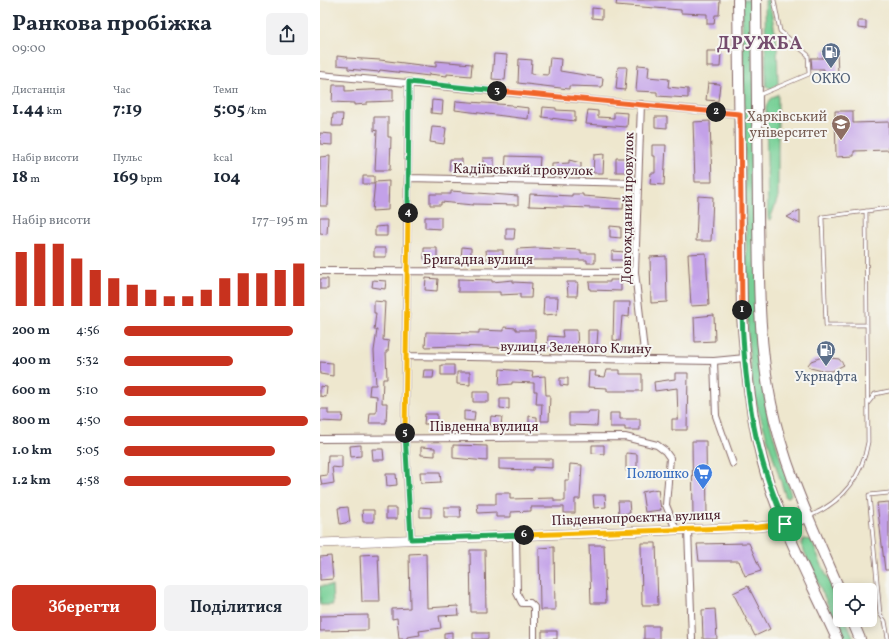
<!DOCTYPE html>
<html lang="uk">
<meta charset="utf-8">
<style>
body{margin:0;font-family:Vollkorn,serif;background:#f2f2f3;color:#1f2937;height:100vh;display:flex;flex-direction:column;font-size:15px;white-space:nowrap}
*{box-sizing:border-box;margin:0}
p{font-size:13px;color:#747a83}
.icon{flex:none;width:22px;height:22px;fill:none;stroke:currentColor;stroke-width:2;stroke-linecap:round;stroke-linejoin:round}
.map{position:relative;flex:1;overflow:hidden}
.drawer{display:flex;flex-direction:column;background:#fff;width:320px}
.drawer>*{flex:none}
.fabs{position:absolute;left:513px;top:583px;display:grid;gap:8px}
.fabs a{display:grid;place-items:center;width:44px;height:44px;border-radius:6px;background:#fff;box-shadow:0 2px 10px #0003;font-size:20px}
.pin{position:absolute;display:grid;place-items:center;width:34px;height:34px;color:#fff;margin:-17px;border-radius:8px;box-shadow:0 2px 6px #0006}
.km{position:absolute;width:20px;height:20px;margin:-10px;border-radius:50%;background:#222;color:#fff;font-size:11px;line-height:20px;text-align:center}
.round{display:grid;place-items:center;flex:none;width:42px;height:42px;border-radius:6px;background:#f2f2f3}
.head{display:flex;align-items:center;justify-content:space-between;height:68px;padding:0 12px}
h1{font-size:22px;font-weight:700;line-height:30px}
.stats{display:grid;grid-template-columns:repeat(3,1fr);gap:6px;height:68px;padding:4px 12px}
.stats div{display:grid;align-content:center}
.stats b{font-size:17px;font-weight:700}
.stats small{font-size:11px;font-weight:400}
.stats p{font-size:11px}
.chart{height:112px;padding:8px 12px}
.chart p{display:flex;justify-content:space-between}
.chart svg{width:100%;height:72px;margin-top:4px;stroke:#c8321e;stroke-width:6}
.button{display:flex;gap:8px;margin-top:auto;padding:8px 12px}
.button a{flex:1;height:46px;border-radius:6px;background:#c8321e;color:#fff;font-size:16px;font-weight:700;line-height:46px;text-align:center}
.button a+a{background:#f2f2f3;color:#1f2937}
ul{padding:0 12px;list-style:none;font-size:13px}
li{display:grid;grid-template-columns:64px 48px 1fr;align-items:center;height:30px}
li i{height:10px;border-radius:5px;background:#c8321e}
main{display:flex;flex:1;min-height:0}
.map>svg:first-child{display:block}
</style>
<main>
<section class="drawer">
<div class="head"><div><h1>Ранкова пробіжка</h1><p>09:00</p></div><a class="round"><svg class="icon" aria-label="share" viewBox="0 0 24 24"><path d="M12 15V3M7 8l5-5 5 5M5 13v7h14v-7"/></svg></a></div>
<div class="stats">
<div><p>Дистанція</p><b>1.44<small> km</small></b></div>
<div><p>Час</p><b>7:19</b></div>
<div><p>Темп</p><b>5:05<small> /km</small></b></div>
</div>
<div class="stats">
<div><p>Набір висоти</p><b>18<small> m</small></b></div>
<div><p>Пульс</p><b>169<small> bpm</small></b></div>
<div><p>kcal</p><b>104</b></div>
</div>
<div class="chart"><p><span>Набір висоти</span>177–195 m</p>
<svg viewBox="0 0 160 44" preserveAspectRatio="none"><path d="M5 44V11M15 44V6M25 44V6M35 44V15M45 44V22M55 44V27M65 44V31M75 44V34M85 44V38M95 44V38M105 44V34M115 44V27M125 44V24M135 44V24M145 44V22M155 44V18"/></svg>
</div>
<ul>
<li><b>200 m</b>4:56<i style="width:92%"></i></li>
<li><b>400 m</b>5:32<i style="width:59%"></i></li>
<li><b>600 m</b>5:10<i style="width:77%"></i></li>
<li><b>800 m</b>4:50<i style="width:100%"></i></li>
<li><b>1.0 km</b>5:05<i style="width:82%"></i></li>
<li><b>1.2 km</b>4:58<i style="width:91%"></i></li>
</ul>
<div class="button"><a>Зберегти</a><a>Поділитися</a></div>
</section>
<div class="map">
<svg width="569" height="639" viewBox="0 0 569 639">
<rect width="100%" height="100%" fill="#f6f6f2"/>
<filter id="ink" filterUnits="userSpaceOnUse"><feTurbulence type="fractalNoise" baseFrequency=".025" numOctaves="2"/><feDisplacementMap in="SourceGraphic" scale="8" xChannelSelector="R" yChannelSelector="G"/><feConvolveMatrix kernelMatrix="1 2 1 2 8 2 1 2 1" color-interpolation-filters="sRGB"/></filter>
<filter id="wash" filterUnits="userSpaceOnUse"><feTurbulence type="fractalNoise" baseFrequency=".012" numOctaves="4" result="noise"/><feDisplacementMap in="SourceGraphic" scale="16" xChannelSelector="R" yChannelSelector="G"/><feGaussianBlur stdDeviation="0.9" result="paint"/><feColorMatrix in="noise" values="0 0 0 0 0 0 0 0 0 0 0 0 0 0 0 0 0 1.4 0 .05"/><feComposite in="paint" operator="in"/></filter>
<g filter="url(#wash)">
<rect width="100%" height="100%" fill="#eee7ce"/>
<path fill="#77d096" stroke="#607860" d="M422,0H432L443,388L449,420L471,495L466,498L434,396L428,342Z
M445,0H449L457,43L458,84L451,89L446,86Z
M458,94V197L450,220L448,219L446,106L450,99Z
M484,539L491,540L520,607V620H526L534,639H523L481,544Z
M0,586H12L13,605H0Z"/>
<g id="blocks">
<path fill="#c3a1e8" d="M297,0H400L399,15H395L394,24H387V14L361,13V10L296,5Z
M272,8L282,9V19L272,18Z
M538,21H546V29L538,28Z
M503,50H517L518,75H504V69H492L491,58H503Z
M387,51H401L400,67H387Z
M174,54L187,55L185,80L172,79Z
M17,56L27,57V58L60,60L116,67V61L152,64L151,76L127,74V76L109,74V76L60,70L59,72L28,69V66L17,65Z
M230,58L241,59L240,71L283,78L282,87L249,86V89L198,83L199,59L212,60L211,74L228,75Z
M318,65L329,66L328,77L349,79L348,87L368,89V98L337,96V92L316,91Z
M298,67H307L305,90L296,89Z
M388,83L400,84L398,101L386,100Z
M13,85H25V91L73,89V101L47,102V104L34,105V103L12,102Z
M112,100L123,101L122,114L111,113Z
M136,101L192,105V106L209,108L208,119L135,110Z
M223,107L236,108V110L255,111V121L222,117Z
M268,110L278,111V117L294,118V112L308,113L307,127L266,124Z
M515,111H533V123L569,122V150L534,151V156L516,157Z
M13,114H23L22,126H12Z
M54,117H68V137H71L70,170H55L57,130L54,131Z
M335,117H347V128L335,127Z
M390,121L392,182H375L373,122Z
M112,127L126,128L124,144L110,142Z
M0,133L12,134V145L0,144Z
M332,145H346L344,185L330,184L331,173H335V156H332Z
M284,154L283,173H273L274,155Z
M10,156L8,206H0V157Z
M186,156L220,157L219,173L206,172V170L185,171Z
M163,158H174V170H163Z
M296,158H309V172H296Z
M130,159H142V170L129,171Z
M249,160L261,163V173L232,174V164L249,163Z
M43,176H54V184H43Z
M69,181L68,210L52,211L55,182Z
M131,191L198,196V205L153,204V205L121,202V205H110V194H131Z
M210,194L252,196V194H263V196L304,199L303,209L209,206Z
M378,196L393,197L391,241H376Z
M480,210V224L467,217Z
M0,217H8L7,234L0,233Z
M105,217H121V229L105,228Z
M67,226V236H55V227Z
M290,226L301,227V238L290,237Z
M186,228H195L194,239H186Z
M142,247L151,248V260L141,259Z
M54,248H66V257H54Z
M104,248H117V259H104Z
M217,248L261,250V253H275V263H267V260H197V249Z
M166,250H183V260L167,261Z
M292,251L306,252L305,260H292Z
M386,253L389,305L371,306L368,254Z
M346,256L347,302L331,303L330,257Z
M106,278L118,279L117,291L105,290Z
M0,279H8V289H0Z
M138,279L172,280V282L193,280V282L212,283L211,298H200V294L180,295V292H138Z
M53,280L66,281L65,289L52,287Z
M290,280H301V291L270,290L269,282H290Z
M247,282H258L257,296H248Z
M224,297H238L237,314L223,315Z
M54,301L65,302L63,340L69,341L68,351H66L67,379H63L62,403H67L66,423H49L50,413H56L57,396L49,395L50,385H56L54,351L57,330H54L56,313H54Z
M294,302H310L309,317L302,316L300,341L293,340Z
M394,315L395,341L375,342L374,317Z
M184,327L196,328V330H215V349L136,346L105,347L106,332L159,333V330L184,331Z
M242,330H257L258,349L227,348L228,336L243,337Z
M268,330H278L277,345H268Z
M502,357L519,359L524,365L512,371H503L490,368L488,365L491,361Z
M0,362L13,363V376L0,374Z
M121,365H134V375H121Z
M180,369L213,372L212,377L225,376L226,395H230L229,421H221L222,404H216L217,391H214V383L192,382V384L179,385Z
M104,370H114L113,378H103Z
M287,370H300V374H322V391H287V388L268,387L269,371H276L275,376L285,377Z
M137,372H150V385L137,384Z
M355,373H368L367,430H352V419H358L357,388L335,391L334,382L355,379Z
M240,378H248V386L240,385Z
M0,386L7,387L6,397L0,396Z
M153,392H169V402H153Z
M180,399H189V409L180,408Z
M0,409H8V414H23L22,422L0,421Z
M144,411L155,412L154,421L144,420Z
M268,411H278L277,426L249,425V413H267Z
M290,413H300V419H320V430H305V427H290Z
M105,414H117V424H104Z
M171,416L182,417L181,426L170,425Z
M209,416L217,417V428L209,427Z
M372,441H386L387,516L373,517Z
M41,445V456L31,457L30,446Z
M133,445L167,446V461L133,458Z
M272,445H284V454L272,453Z
M101,447L115,448V456L101,455Z
M52,449H63L64,460H53Z
M306,453L317,454V471H306Z
M8,455H22V468L12,467L14,483L2,485L0,476L7,475Z
M179,459H232V468L213,467V470L179,469Z
M250,464L262,465L260,499H255V513H244V507H211V511L191,512V517H176V512L158,513L157,504H176V493H190V499L234,498V501H245V480H249Z
M100,472H120L121,482L101,483Z
M66,474H76L77,485L67,486Z
M338,489L341,510L325,512L322,492Z
M273,495H285L286,507L274,508Z
M298,501H309L310,513L299,514Z
M569,502V570H565L557,503Z
M28,507L30,522L20,524L18,508Z
M100,507L111,508V517H100Z
M124,507H140L141,517H124Z
M66,508H77V519H66Z
M42,510H54V522H43Z
M321,543H336L338,605H322Z
M429,543L441,571L425,576L419,561H379L377,544Z
M269,545H284L286,603H271Z
M234,547L235,610H220L219,548Z
M150,550H165L166,612H151Z
M106,553L107,608L138,606L139,615L119,616L121,628L99,631L100,635L87,637V639H79L77,618L72,619V609L90,608L89,554Z
M58,554L60,602H42L40,555Z
M11,556L13,579L0,580V557Z
M428,586L450,629L435,636L413,593Z
M395,609L397,639H383L382,610Z
M48,615V630L0,631V616Z
M324,626H339V639H324Z
M222,631H237V639H222Z
M132,632V639H124V633Z
M153,633H168V639H153Z"/>
</g>
</g>
<g filter="url(#ink)">
<use href="#blocks" fill-opacity="0" stroke="#836564" stroke-width="1"/>
<g fill="none" stroke-linecap="round" stroke-linejoin="round">
<defs>
<path id="lane" d="M439,95L489,74L488,55L460,31L454,0
M547,325H506L502,217L569,208
M548,403L555,394L569,391
M490,516C522,502 542,477 548,442L546,211
M568,638L565,621L560,614L549,495L569,493"/>
<path id="street" d="M0,75L420,114
M89,82L85,439L91,539
M321,104L315,272L325,360
M88,178L318,183
M0,271L315,272
M87,356L394,361L425,358
M394,361L396,416L413,464
M0,439L305,437L337,445L345,451L350,458L346,505L356,530
M368,530L372,639
M196,536L197,593L202,603H210L214,607V639"/>
<path id="secondary" d="M0,543L438,527L465,524"/>
<path id="primary" d="M418,0L422,315C426,368 431,423 446,474C463,531 493,585 517,639
M436,0C437,71 437,142 438,213C439,276 438,341 451,403C464,469 494,530 520,591
M465,524L488,517
M532,620L540,639"/>
</defs>
<use href="#lane" stroke="#836564" stroke-width="4.5"/>
<use href="#street" stroke="#836564" stroke-width="8"/>
<use href="#secondary" stroke="#836564" stroke-width="10"/>
<use href="#primary" stroke="#836564" stroke-width="12"/>
<use href="#lane" stroke="#fff" stroke-width="3"/>
<use href="#street" stroke="#fff" stroke-width="6"/>
<use href="#secondary" stroke="#fff" stroke-width="9"/>
<use href="#primary" stroke="#fff" stroke-width="10"/>
</g>
</g>
<g fill="none" stroke-linecap="round" stroke-linejoin="round" filter="url(#ink)">
<defs>
<path id="split-1" d="M422,310C423,361 430,427 447,476C452,492 459,508 465,524"/>
<path id="split-2" d="M396,112L420,114L422,310"/>
<path id="split-3" d="M177,91L396,112"/>
<path id="split-4" d="M88,213L89,82L177,91"/>
<path id="split-5" d="M85,433L88,213"/>
<path id="split-6" d="M85,433L91,539L204,535"/>
<path id="split-7" d="M204,535L438,527L465,524"/>
</defs>
<use href="#split-1" stroke="#fff" stroke-width="8"/>
<use href="#split-2" stroke="#fff" stroke-width="8"/>
<use href="#split-3" stroke="#fff" stroke-width="8"/>
<use href="#split-4" stroke="#fff" stroke-width="8"/>
<use href="#split-5" stroke="#fff" stroke-width="8"/>
<use href="#split-6" stroke="#fff" stroke-width="8"/>
<use href="#split-7" stroke="#fff" stroke-width="8"/>
<use href="#split-1" stroke="#22a559" stroke-width="5"/>
<use href="#split-2" stroke="#f0652b" stroke-width="5"/>
<use href="#split-3" stroke="#f0652b" stroke-width="5"/>
<use href="#split-4" stroke="#22a559" stroke-width="5"/>
<use href="#split-5" stroke="#f5b400" stroke-width="5"/>
<use href="#split-6" stroke="#22a559" stroke-width="5"/>
<use href="#split-7" stroke="#f5b400" stroke-width="5"/>
</g>
<defs>
<symbol id="fuel-pin" viewBox="-11 -11 22 30"><path d="M0 17L-7.5 6A9.5 9.5 0 1 1 7.5 6Z" fill="#5c6f8a" stroke="#f6f6f2"/><path d="M-5.5-6h7V0h2V4h1.3V-2.5L3-4.5l.8-.8L6-3V5H2.5V1h-1V6h-7ZM-4.2-4.7v3.2H.2V-4.7Z" fill="#fff"/></symbol>
<symbol id="university-pin" viewBox="-11 -11 22 30"><path d="M0 17L-7.5 6A9.5 9.5 0 1 1 7.5 6Z" fill="#8d6e63" stroke="#f6f6f2"/><path d="M0-5L7-2L0 1L-7-2ZM-4 1L0 2.5L4 1V4Q0 6-4 4Z" fill="#fff"/></symbol>
<symbol id="supermarket-pin" viewBox="-11 -11 22 30"><path d="M0 17L-7.5 6A9.5 9.5 0 1 1 7.5 6Z" fill="#3f7fe0" stroke="#f6f6f2"/><path d="M-6-5.5h2.5l.6 2H6L4.5 2H-2.5L-4.4-4H-6ZM-1.5 3.2a1.3 1.3 0 1 0 .1 0ZM3 3.2a1.3 1.3 0 1 0 .1 0Z" fill="#fff"/></symbol>
</defs>
<g fill-rule="evenodd">
<use href="#fuel-pin" x="500" y="41" width="22" height="30"/>
<use href="#university-pin" x="510" y="113" width="22" height="30"/>
<use href="#fuel-pin" x="495" y="339" width="22" height="30"/>
<use href="#supermarket-pin" x="372" y="462" width="22" height="30"/>
</g>
<g text-anchor="middle" stroke-width="4" stroke-linejoin="round" paint-order="stroke">
<g font-size="14" fill="#4e5e75" stroke="#f6f6f2">
<text x="511" y="83">ОККО</text>
<text x="506" y="381">Укрнафта</text>
</g>
<g font-size="14" fill="#785e54" stroke="#f6f6f2" text-anchor="end">
<text x="507" y="121">Харківський<tspan x="507" dy="16">університет</tspan></text>
</g>
<g font-size="14" fill="#4a1f2b" stroke="#f6f6f2">
<text transform="translate(203 169) rotate(1)" y="5">Кадіївський провулок</text>
<text transform="translate(307 208) rotate(-89)" y="5">Довгожданий провулок</text>
<text x="158" y="264">Бригадна вулиця</text>
<text transform="translate(256 347) rotate(1)" y="5">вулиця Зеленого Клину</text>
<text x="164" y="431">Південна вулиця</text>
<text transform="translate(316 517) rotate(-2)" y="5">Південнопроєктна вулиця</text>
</g>
<g font-size="14" fill="#366cbe" stroke="#f6f6f2" text-anchor="end">
<text x="369" y="478">Полюшко</text>
</g>
<g font-size="18" font-weight="bold" letter-spacing="1" fill="#744c6d" stroke="#f6f6f2">
<text x="440" y="49">ДРУЖБА</text>
</g>
</g>
</svg>
<div class="fabs">
<a><svg class="icon" aria-label="locate" viewBox="0 0 24 24"><circle cx="12" cy="12" r="6"/><path d="M12 2v4M12 18v4M2 12h4M18 12h4"/></svg></a>
</div>
<div class="pin" style="left:465px;top:524px;background:#1e9e55"><svg class="icon" aria-label="arrive" viewBox="0 0 24 24"><path d="M6 21V4h12l-3 4 3 4H6"/></svg></div>
<b class="km" style="left:422px;top:310px">1</b>
<b class="km" style="left:396px;top:112px">2</b>
<b class="km" style="left:177px;top:91px">3</b>
<b class="km" style="left:88px;top:213px">4</b>
<b class="km" style="left:85px;top:433px">5</b>
<b class="km" style="left:204px;top:535px">6</b>
</div>
</main>
